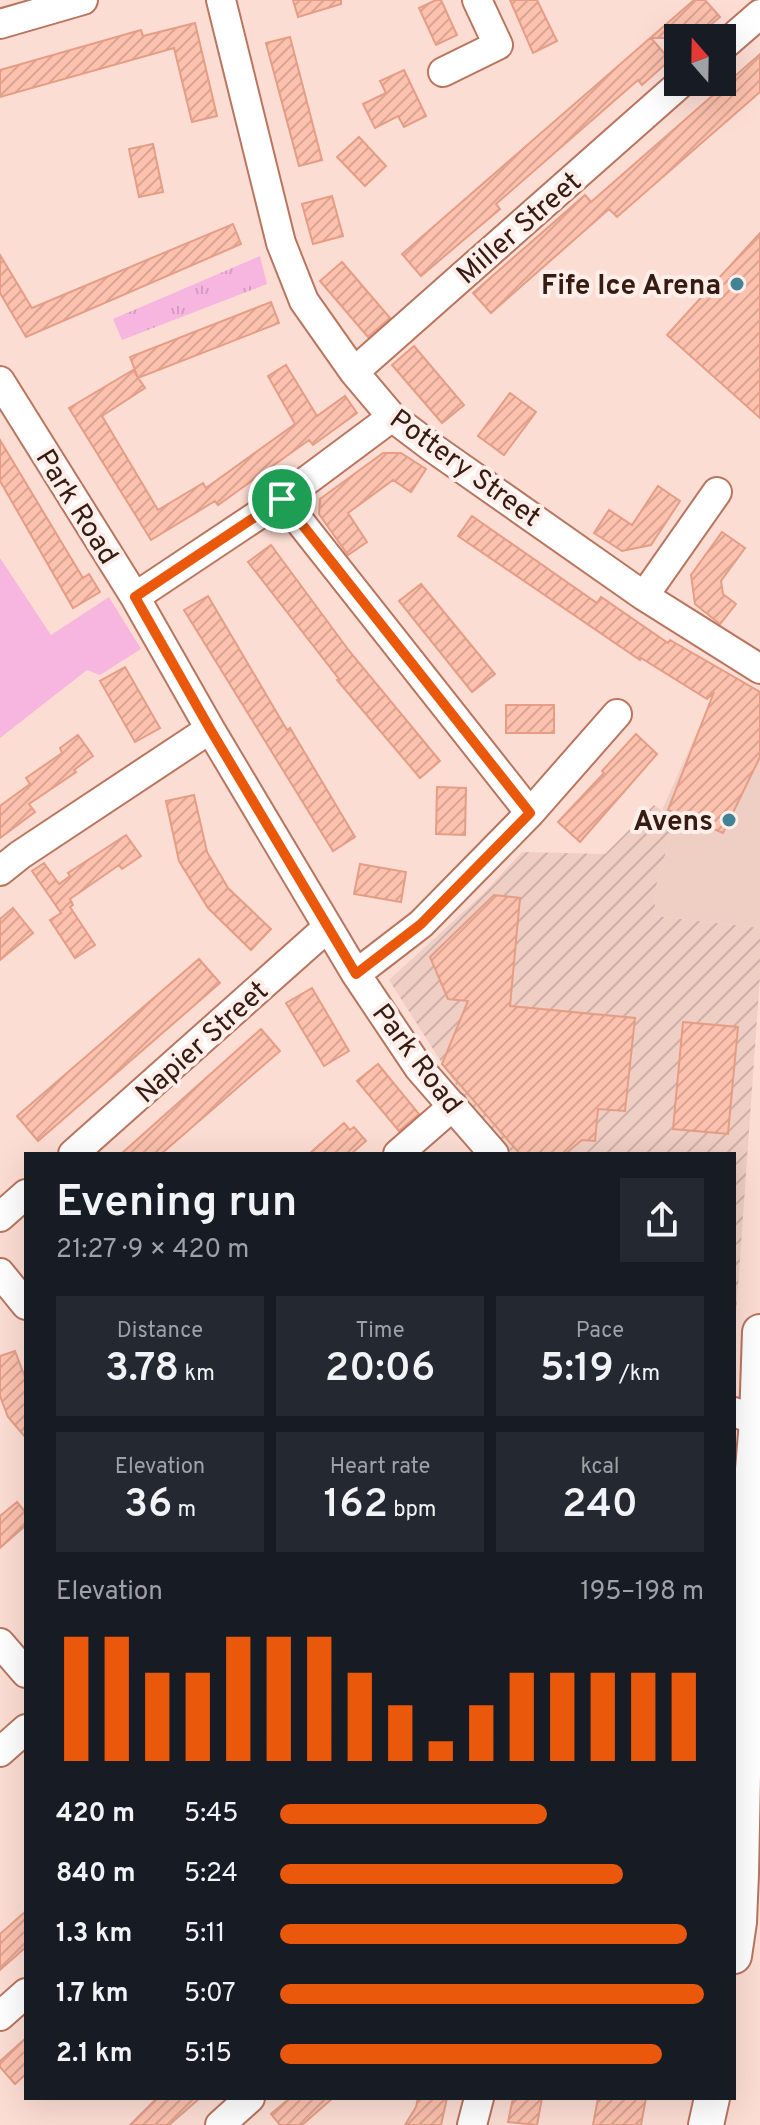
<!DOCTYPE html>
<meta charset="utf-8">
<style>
body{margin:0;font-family:Overpass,sans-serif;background:#242831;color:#f1f3f6;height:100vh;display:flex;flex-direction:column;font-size:30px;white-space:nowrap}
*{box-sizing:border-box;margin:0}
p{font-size:26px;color:#9ea1a6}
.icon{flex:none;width:44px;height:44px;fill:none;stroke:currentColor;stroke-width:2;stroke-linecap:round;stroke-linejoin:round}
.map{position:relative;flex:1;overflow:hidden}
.side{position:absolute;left:24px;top:1152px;width:712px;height:948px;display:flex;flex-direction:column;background:#171b24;border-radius:0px;box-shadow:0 8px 32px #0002}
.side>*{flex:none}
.needle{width:52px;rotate:340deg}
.controls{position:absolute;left:664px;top:24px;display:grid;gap:16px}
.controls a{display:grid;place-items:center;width:72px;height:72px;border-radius:0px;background:#171b24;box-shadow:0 8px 32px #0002;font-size:40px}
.pin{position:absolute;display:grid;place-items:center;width:68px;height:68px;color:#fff;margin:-34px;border:4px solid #fff;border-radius:50%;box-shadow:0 2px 8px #0007}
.round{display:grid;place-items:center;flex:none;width:84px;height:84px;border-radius:0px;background:#242831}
.overview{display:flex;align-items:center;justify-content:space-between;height:136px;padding:0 32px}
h1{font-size:44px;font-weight:600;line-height:60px}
.figures{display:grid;grid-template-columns:repeat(3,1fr);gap:12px;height:136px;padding:8px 32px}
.figures div{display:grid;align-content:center;border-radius:0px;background:#242831;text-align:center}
.figures b{font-size:40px;font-weight:600}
.figures small{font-size:22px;font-weight:400}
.figures p{font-size:22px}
.chart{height:224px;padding:16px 32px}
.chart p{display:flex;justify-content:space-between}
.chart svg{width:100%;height:144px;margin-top:8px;stroke:#ea580c;stroke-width:6}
ul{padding:0 32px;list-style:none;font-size:26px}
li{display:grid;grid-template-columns:128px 96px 1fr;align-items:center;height:60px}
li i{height:20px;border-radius:10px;background:#ea580c}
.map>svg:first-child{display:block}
</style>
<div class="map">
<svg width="760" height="2125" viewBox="0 0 760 2125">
<defs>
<pattern id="industrial-furrows" width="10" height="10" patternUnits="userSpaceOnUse" patternTransform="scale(2)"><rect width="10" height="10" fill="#efcec3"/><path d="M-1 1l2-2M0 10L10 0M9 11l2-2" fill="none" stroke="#ceb0a6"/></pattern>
<pattern id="grass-tufts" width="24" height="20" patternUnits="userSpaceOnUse" patternTransform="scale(2)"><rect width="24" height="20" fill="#f6b6e0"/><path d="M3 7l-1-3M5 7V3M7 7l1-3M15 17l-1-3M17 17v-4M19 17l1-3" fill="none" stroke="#d49cbf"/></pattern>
<pattern id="building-hatch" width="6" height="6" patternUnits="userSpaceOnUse" patternTransform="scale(2)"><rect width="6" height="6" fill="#fdc1ad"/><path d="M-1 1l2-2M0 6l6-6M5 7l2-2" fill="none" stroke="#d9a594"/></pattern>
</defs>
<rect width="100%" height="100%" fill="#fcddd3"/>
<path fill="#efcec3" d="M724,672L760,691V928L654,916L657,880L676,821L662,810Z"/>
<path fill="url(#industrial-furrows)" d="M654,805L676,821L657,880L654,916L760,928V976L734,1343V1154H513L470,1107L389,980L484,893L522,852L605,854Z"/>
<path fill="url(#grass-tufts)" d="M260,256L267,284L122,340L113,319Z"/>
<path fill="#f6b6e0" d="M0,558L51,635L109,597L141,649L100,675L87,670L0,738Z"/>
<path fill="url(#building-hatch)" stroke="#e59d85" stroke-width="2" d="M293,0H341V4L298,17Z
M436,0H441L457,35L436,45L419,8Z
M510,0H537L557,41L533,53Z
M694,0H705L720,17L695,38H651L670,60L642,85L638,80L496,204L500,209L421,276L402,254Z
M195,23L217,116L192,122L174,48L0,97V70L141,30L143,36Z
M290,37L322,160L299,166L266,43Z
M760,54V92L617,217L609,209L491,313L473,293L585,195L591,202Z
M404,70L426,116L404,127L398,116L375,128L363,104L386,93L380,81Z
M359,137L386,166L365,186L337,157Z
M153,144L163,192L139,197L129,149Z
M332,196L343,236L313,244L302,204Z
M233,224L241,244L26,337L0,293V255L32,308Z
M760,233V418L667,335Z
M342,262L390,318L368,337L320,281Z
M271,302L279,323L138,378L130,357Z
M414,346L464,405L442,423L392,365Z
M286,365L317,416L345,396L357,413L313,445L309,440L218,505L215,501L151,540L69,408L133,370L145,388L102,416L158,510L203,483L206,488L295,424L268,376Z
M510,393L536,412L504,455L478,436Z
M0,440L83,578L89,574L100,592L73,608L0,481Z
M383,453H401L426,469L411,492L393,480L348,513L367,542L348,555L319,514L320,499Z
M658,486L680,501L651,545L622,551L594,533L609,510L632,525Z
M472,516L597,603L601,597L668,643L670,640L760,692V757L723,833L668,810L714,692L707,699L641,658L640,660L458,536Z
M722,532L745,548L721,581L723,594L736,604L720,624L695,604L691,575Z
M271,545L350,652L440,761L420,778L337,680L339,679L248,562Z
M421,584L495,674L472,692L399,601Z
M208,596L287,730L290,728L355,837L333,851L184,610Z
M125,667L160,728L135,742L100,681Z
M506,705H554V733H506Z
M636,734L657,754L580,842L558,822L604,773L602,771Z
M78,735L93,756L74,770L76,772L29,804L35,812L0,838V806L30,784L26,778L62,753L60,748Z
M437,787L466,788L465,835L436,834Z
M194,795L207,852L228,888L271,929L251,950L208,908L179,861L166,801Z
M126,835L141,856L122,869L119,865L70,899L73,905L70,907L95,945L75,958L50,920L61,913L32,871L44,863L59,884L70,876L68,873Z
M360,864L406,872L401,902L354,894Z
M494,895L520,898L510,1006L635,1018L625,1111L598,1109L595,1141L582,1140L565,1154H520L442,1064L468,1001L448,999L430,957Z
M13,908L33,933L0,960V919Z
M199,959L220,983L38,1141L17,1116Z
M312,988L349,1051L324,1066L286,1003Z
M683,1022L738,1027L728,1134L673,1129Z
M261,1029L280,1051L161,1154H121Z
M378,1064L419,1114L399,1131L357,1081Z
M344,1123L350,1130L354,1127L366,1141L351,1154H309Z
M15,1351L26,1380V1438L8,1417L0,1396V1356Z
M17,1502L26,1513V1525L0,1548V1516Z
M26,1911V1947L0,1970V1934Z
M26,2038V2074L15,2084L0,2067V2061Z
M157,2098H200L169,2125H130Z
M290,2098H333L302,2125H280L271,2114Z
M418,2098H447L441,2125H405L416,2107Z
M513,2098H542L537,2125L508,2122Z
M598,2098H646L641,2125H593Z"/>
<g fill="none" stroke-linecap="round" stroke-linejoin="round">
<defs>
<path id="minor" d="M221,0L281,243L304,301L354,372L392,417L433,448L644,596L760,669
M0,24L83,0
M722,47L760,14
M443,72L498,45L477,0
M354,372L682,82
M0,381L135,597L210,729L356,974L419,1068L494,1154
M282,499L530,813
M644,596L717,492
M135,597L282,499L392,417
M0,871L20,855L210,729
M356,974L421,924L530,813L617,714
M73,1154L328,927
M398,1154L453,1106
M0,1217L26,1194
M0,1273L26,1305
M734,1412L757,1421
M0,1643L26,1673
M0,1752L26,1729
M0,2016L26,1993
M220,2125L250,2098
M472,2125L479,2098"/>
<path id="major" d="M734,1956L739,1922L741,1874L748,1530L757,1421L760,1332
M706,2125L712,2098"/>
</defs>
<use href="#minor" stroke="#b9755e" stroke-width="32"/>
<use href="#major" stroke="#b9755e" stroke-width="38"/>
<use href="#minor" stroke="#fff" stroke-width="28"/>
<use href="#major" stroke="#fff" stroke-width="34"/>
</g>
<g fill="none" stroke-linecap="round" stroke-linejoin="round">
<defs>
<path id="route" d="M282,499L530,813L421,924L356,974L210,729L135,597Z"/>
</defs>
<use href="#route" stroke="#fff" stroke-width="16"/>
<use href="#route" stroke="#ea580c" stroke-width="10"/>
</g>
<g fill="#428295" stroke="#feeee9" stroke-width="3">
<circle cx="737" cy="284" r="8"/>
<circle cx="729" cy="820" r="8"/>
</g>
<g text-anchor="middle" stroke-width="8" stroke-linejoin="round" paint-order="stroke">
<g font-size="28" fill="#361b12" stroke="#feeee9">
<text transform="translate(518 227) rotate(-41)" y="10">Miller Street</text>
<text transform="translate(466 467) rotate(36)" y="10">Pottery Street</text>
<text transform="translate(78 506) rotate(58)" y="10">Park Road</text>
<text transform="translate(201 1041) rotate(-42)" y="10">Napier Street</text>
<text transform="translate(418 1058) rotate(53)" y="10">Park Road</text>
</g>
<g font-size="28" font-weight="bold" fill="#361b12" stroke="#feeee9" text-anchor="end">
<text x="721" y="294">Fife Ice Arena</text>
<text x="713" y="830">Avens</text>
</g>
</g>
</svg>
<div class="controls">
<a><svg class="needle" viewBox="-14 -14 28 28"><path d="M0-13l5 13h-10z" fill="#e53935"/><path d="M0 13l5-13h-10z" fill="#9ea1a6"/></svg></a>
</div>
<div class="pin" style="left:282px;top:499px;background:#1e9e55"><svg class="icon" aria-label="arrive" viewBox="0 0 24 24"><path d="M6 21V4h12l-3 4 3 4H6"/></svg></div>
<section class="side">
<div class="overview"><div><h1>Evening run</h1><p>21:27 · 9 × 420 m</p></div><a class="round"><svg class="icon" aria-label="share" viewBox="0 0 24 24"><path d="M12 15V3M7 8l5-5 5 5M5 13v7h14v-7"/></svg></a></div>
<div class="figures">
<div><p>Distance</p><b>3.78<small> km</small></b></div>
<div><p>Time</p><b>20:06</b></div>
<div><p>Pace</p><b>5:19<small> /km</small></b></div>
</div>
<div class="figures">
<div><p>Elevation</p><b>36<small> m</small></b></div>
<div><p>Heart rate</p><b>162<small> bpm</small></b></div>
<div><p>kcal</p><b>240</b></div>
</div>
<div class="chart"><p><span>Elevation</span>195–198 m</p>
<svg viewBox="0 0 160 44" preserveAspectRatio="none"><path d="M5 44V6M15 44V6M25 44V17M35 44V17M45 44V6M55 44V6M65 44V6M75 44V17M85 44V27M95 44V38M105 44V27M115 44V17M125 44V17M135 44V17M145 44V17M155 44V17"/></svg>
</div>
<ul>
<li><b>420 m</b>5:45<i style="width:63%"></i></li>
<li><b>840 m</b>5:24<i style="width:81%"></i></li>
<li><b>1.3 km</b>5:11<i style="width:96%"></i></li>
<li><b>1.7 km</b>5:07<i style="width:100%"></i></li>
<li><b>2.1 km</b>5:15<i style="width:90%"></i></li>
</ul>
</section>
</div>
